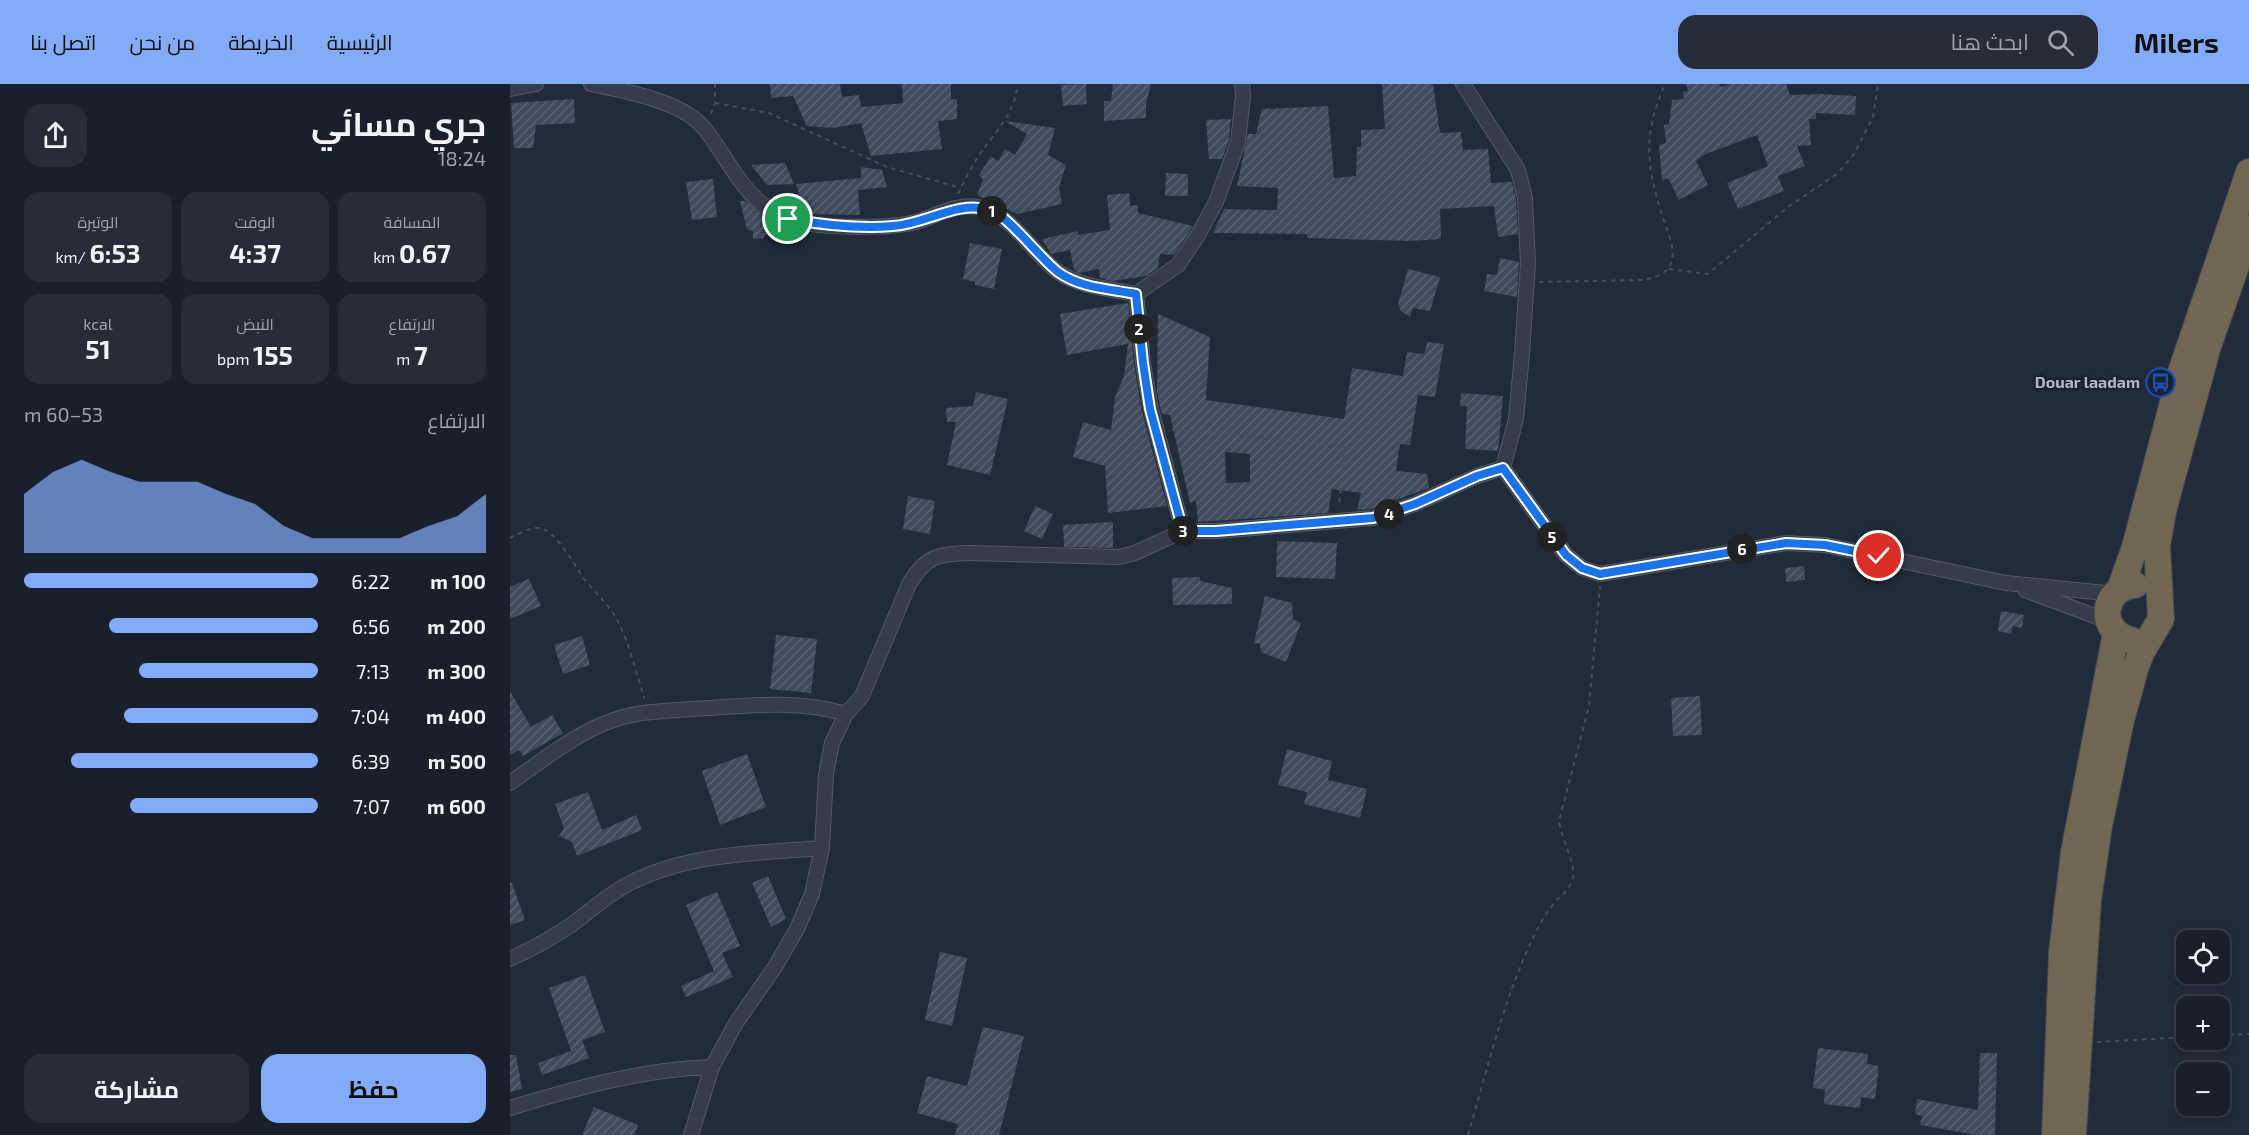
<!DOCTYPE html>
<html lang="ar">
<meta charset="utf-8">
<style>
body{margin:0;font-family:"Exo 2",Cairo,sans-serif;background:#262d38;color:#f1f3f6;direction:rtl;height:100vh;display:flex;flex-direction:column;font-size:22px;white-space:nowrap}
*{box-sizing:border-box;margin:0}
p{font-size:20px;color:#9fa3a9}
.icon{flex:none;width:33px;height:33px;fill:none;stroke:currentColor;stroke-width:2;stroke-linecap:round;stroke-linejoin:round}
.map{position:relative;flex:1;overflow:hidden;direction:ltr}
.sheet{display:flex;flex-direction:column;background:#19202c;width:510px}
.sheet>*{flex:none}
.tools{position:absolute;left:1666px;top:846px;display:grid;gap:12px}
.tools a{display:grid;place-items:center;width:54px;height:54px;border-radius:12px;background:#19202c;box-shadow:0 3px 9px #0003,0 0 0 2px #373e48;font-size:30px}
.pin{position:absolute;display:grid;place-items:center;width:51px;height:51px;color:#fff;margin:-26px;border:3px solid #fff;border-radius:50%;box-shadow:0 2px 6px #0007}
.km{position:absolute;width:30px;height:30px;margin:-15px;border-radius:50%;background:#222;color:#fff;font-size:16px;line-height:30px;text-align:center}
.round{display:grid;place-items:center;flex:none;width:63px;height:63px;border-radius:18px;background:#262d38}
.head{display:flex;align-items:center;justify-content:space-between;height:102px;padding:0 24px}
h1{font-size:33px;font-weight:700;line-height:45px}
.stats{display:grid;grid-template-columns:repeat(3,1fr);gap:9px;height:102px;padding:6px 24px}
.stats div{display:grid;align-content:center;border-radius:15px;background:#262d38;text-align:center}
.stats b{font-size:26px;font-weight:700}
.stats small{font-size:16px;font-weight:400}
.stats p{font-size:16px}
.chart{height:168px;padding:12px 24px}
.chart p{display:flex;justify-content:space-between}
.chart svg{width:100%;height:108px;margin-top:6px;fill:#83abf8;opacity:.7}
.action{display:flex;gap:12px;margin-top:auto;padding:12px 24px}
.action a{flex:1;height:69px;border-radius:18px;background:#83abf8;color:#111;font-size:24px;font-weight:700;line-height:69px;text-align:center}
.action a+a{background:#262d38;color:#f1f3f6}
ul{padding:0 24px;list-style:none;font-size:20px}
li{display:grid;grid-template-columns:96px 72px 1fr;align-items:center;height:45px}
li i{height:15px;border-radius:8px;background:#83abf8}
header{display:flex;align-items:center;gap:36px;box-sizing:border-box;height:84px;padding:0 30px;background:#83abf8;color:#111}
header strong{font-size:28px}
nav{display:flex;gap:33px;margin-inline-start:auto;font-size:21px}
.search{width:420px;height:54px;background:#262d38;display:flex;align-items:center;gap:15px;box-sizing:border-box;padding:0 21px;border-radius:18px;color:#9fa3a9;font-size:22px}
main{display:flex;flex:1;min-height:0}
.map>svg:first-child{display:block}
</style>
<header>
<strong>Milers</strong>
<div class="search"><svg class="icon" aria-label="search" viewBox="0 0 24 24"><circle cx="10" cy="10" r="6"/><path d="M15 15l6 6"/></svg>ابحث هنا</div>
<nav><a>الرئيسية</a><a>الخريطة</a><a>من نحن</a><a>اتصل بنا</a></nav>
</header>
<main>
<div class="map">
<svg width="1739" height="1051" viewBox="0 0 1739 1051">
<defs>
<pattern id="building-hatch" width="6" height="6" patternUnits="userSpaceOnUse" patternTransform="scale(1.5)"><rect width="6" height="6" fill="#404a5c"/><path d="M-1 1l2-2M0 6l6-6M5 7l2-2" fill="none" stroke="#596272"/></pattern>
</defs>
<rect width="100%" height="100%" fill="#212b3a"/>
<path fill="url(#building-hatch)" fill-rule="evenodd" d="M260,0H330L332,13L349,11L351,23L393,19L392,0H441V16L447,15V35L428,37L432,65L361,72L351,39L323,44L297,42L283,12L261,14Z
M576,0L577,20L553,22L551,1Z
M603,0H641L636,20V34L594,37V17H601Z
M872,0H923L930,49L951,48L953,66L978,65L981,99L1002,98L1006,115L1008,150L988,153L984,122L930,125L931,155L899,157L797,154V150L703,149L714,125L767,126L768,104L727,102L738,50H746L752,25L818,22L824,94L846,92L847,63H851V46L875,45Z
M1176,0H1210L1211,3L1219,0H1276L1280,11L1311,10L1346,12L1345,31L1306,29V35H1299L1301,61L1287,62L1295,82L1268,92L1274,107L1228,125L1217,99L1258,82L1247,51L1196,70L1186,77L1198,101L1169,116L1158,94L1152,97L1149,61L1156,59L1154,41L1159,40L1162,16L1174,15L1173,8L1178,7Z
M64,15L65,39L26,41L23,64H4L1,19Z
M721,35L719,56L712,75H699L696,36Z
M495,37L545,44L538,71L556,81L549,103L552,120L507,130L467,111L473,95L469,91L481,72L488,77L495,65L505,71L517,50Z
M275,79L284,100L257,101L241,81Z
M351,83L372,86L377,103L348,106L350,131L295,130L286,100L351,94Z
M656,89L678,90V112H655Z
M203,95L207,133L182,136L176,98Z
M619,109L620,122L628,121V129L683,142L664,171L650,170L648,184L636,192L602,197L590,194L589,185L569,189L564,186L560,166L541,170L532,155L568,147V151L600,146L597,111Z
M230,117H236L252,131L256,151H254V154L243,155V147L237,145Z
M460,159L492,165L484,205L465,201V198L453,195Z
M990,174L1009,178L1007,213L974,207L977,190L987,191Z
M898,185L930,193L920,227L903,224L900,233L891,227L888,220Z
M618,219L624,280L632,327L657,422L598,429L595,382L563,373L573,338L601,346L605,313L614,292L618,260L557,271L550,230Z
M648,230L700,253L696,316L834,335L842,284L893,292L897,268L914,270L917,258L934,260L925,313L908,311L900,361L890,360L886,387L917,390L919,404L861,425L847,426L851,409L822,405L818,429L688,438L686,417L680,419L660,331L652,330L650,323L647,308ZM715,368L740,370V398L716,399Z
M466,308L498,315L480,391L437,381L446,338H437L436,324L463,322Z
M951,309L993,312L988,367L955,365L957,322H950Z
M398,412L425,417L420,450L393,445Z
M525,422L543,430L532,455L514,447Z
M603,438V464L554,463L553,441Z
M767,457L827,459L825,495L766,493Z
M1294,482L1295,496L1276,498L1275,484Z
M690,493V497L722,504V520L663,521L662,494Z
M19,495L31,522L0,535V503Z
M755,512L782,519L783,535L791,539L776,578L751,568L750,560L744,559Z
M1491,527L1514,531L1512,544L1503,542L1501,550L1488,547Z
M266,551L307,555L301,609L260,605Z
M72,552L80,581L53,590L44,561Z
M0,607L21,643L42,631L53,649L13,672L9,666L0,671Z
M1190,612L1192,651L1163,652L1161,614Z
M777,665L822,677L818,696L857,705L850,734L794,720L797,708L768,701Z
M237,670L256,723L210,741L192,687Z
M78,708L92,746L126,731L132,746L67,772L62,758L49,752L54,744L45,720Z
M258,792L276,835L261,843L242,799Z
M0,799H2L15,836L0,841Z
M207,808L230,862L212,869L223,893L176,913L171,902L204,887L176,821Z
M430,868L457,874L442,942L415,936Z
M75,891L95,948L72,956L79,974L32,991L28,979L61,967L39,904Z
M473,943L514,952L489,1051H445L448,1040L407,1029L417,992L457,1002Z
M1308,964L1358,970L1357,980L1369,982L1365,1015L1351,1013L1350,1024L1314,1020L1315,1006L1303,1004Z
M1470,969H1487L1485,1051H1466L1410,1041L1412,1032L1405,1030L1407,1015L1468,1026Z
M0,971H6L12,1005L0,1008Z
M84,1023L128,1041L124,1051H72Z"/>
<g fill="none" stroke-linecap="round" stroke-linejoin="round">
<defs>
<path id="street" d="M81,0C115,7 172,17 194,44C214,68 227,100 252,120C258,126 268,130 276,134C301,145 379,145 406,138C425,132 448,119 468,123C503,130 521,168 548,188C571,203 600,205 626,210L633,279L641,325L673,447H706L863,434L905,420L967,392L993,384
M953,0L1008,86L1015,114L1018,180L1012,269L1006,335L993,384L1056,471L1072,484L1090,490L1276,459L1315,461L1496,499L1605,510
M0,5L26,0
M626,210L668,181L688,151L706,118L728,58L733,12L732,0
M1515,506L1598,537
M0,699C32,677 64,650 101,637C126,627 156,627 182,625C234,622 287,615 336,630
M0,875C22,865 44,853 64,839C82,825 99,810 120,799C178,769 248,769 312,764
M0,1024C66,1004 133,985 202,983
M181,1051L202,983L226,939L265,883L287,845L302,810L312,764L316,690L322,659L336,630L352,612L399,500C416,472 427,470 459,469L609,473L625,469L673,447"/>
<path id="highway" d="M1610,505L1625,463L1671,288L1739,88
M1621,556C1587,548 1591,504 1625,501
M1545,1051L1552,868L1564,768L1606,549
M1563,1051L1578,816L1589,742L1611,636L1626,582L1632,567L1651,535L1647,461L1654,423L1698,262L1739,145"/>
</defs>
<use href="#street" stroke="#535a68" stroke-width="16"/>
<use href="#highway" stroke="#404755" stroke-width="28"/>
<path stroke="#415458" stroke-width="2" stroke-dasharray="4.5 4.5" stroke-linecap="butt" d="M205,19L259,29L377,83L451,104
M201,30L205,19V0
M448,110C454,97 461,84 468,73C483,50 507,28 507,0
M1159,185L1198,190L1278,123L1328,89L1344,70L1363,33L1368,0
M1029,198L1134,196C1145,193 1159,190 1162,176C1165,162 1156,144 1152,131C1136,80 1133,50 1155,0
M662,346H684L835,363L829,422
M0,454C9,450 20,443 30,444C46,446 66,484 75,496C88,512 103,524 111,544C121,566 127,591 134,614
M1710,951L1739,950
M1587,958L1677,953
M958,1051C978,983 995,909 1027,846C1031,837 1038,827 1044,819C1051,811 1060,806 1063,794C1066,780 1051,754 1049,737L1079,622L1090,502"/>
<use href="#street" stroke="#353d4a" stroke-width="14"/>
<use href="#highway" stroke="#706652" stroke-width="26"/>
</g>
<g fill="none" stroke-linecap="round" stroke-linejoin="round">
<defs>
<path id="route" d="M278,135C313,141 348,145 383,142C417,140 446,116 481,126C498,132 531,175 548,188C570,204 600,205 626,210L633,279L640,325L673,447H706L863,434L905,420L967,392L993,384L1056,471L1072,484L1090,490L1276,459L1315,461L1369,472"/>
</defs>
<use href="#route" stroke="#fff" stroke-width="12"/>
<use href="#route" stroke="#1a73e8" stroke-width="8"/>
</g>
<defs>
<symbol id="bus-ring" viewBox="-11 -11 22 22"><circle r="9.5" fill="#1a222f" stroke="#1a4fb4" stroke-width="1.5"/><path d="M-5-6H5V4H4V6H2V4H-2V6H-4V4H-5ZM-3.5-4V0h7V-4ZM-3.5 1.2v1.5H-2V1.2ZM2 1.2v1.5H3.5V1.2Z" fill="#1a4fb4"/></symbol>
</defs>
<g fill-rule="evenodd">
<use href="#bus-ring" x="1634" y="282" width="33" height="33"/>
</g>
<g text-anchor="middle" stroke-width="4.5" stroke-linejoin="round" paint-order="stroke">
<g font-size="16" font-weight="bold" fill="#b0b7c6" stroke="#1a222f" text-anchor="end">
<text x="1630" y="304">Douar laadam</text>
</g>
</g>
</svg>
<div class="tools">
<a><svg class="icon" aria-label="locate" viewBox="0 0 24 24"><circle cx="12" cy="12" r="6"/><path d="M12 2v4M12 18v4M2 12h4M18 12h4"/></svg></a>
<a>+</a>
<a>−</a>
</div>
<div class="pin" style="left:278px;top:135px;background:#1e9e55"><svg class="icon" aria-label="arrive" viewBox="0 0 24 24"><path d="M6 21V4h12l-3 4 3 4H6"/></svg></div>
<div class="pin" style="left:1369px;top:472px;background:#d93025"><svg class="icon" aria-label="check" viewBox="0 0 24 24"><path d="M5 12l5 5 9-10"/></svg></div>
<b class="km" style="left:482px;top:127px">1</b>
<b class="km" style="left:629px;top:245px">2</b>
<b class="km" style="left:673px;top:447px">3</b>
<b class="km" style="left:879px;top:430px">4</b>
<b class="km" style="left:1042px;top:453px">5</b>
<b class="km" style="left:1232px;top:465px">6</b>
</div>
<section class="sheet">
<div class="head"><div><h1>جري مسائي</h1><p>18:24</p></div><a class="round"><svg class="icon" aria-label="share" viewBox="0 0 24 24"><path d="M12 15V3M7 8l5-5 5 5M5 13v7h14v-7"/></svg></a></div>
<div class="stats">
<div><p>المسافة</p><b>0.67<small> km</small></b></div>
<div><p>الوقت</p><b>4:37</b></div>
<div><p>الوتيرة</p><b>6:53<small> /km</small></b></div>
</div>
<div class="stats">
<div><p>الارتفاع</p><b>7<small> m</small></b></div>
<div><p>النبض</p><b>155<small> bpm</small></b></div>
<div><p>kcal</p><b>51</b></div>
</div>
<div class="chart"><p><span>الارتفاع</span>53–60 m</p>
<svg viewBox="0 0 160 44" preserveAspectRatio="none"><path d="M0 44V20L10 11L20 6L30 11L40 15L50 15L60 15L70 20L80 24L90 33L100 38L110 38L120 38L130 38L140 33L150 29L160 20V44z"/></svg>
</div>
<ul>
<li><b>100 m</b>6:22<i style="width:100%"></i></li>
<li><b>200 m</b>6:56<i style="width:71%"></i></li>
<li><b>300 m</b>7:13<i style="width:61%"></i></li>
<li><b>400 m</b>7:04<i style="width:66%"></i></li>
<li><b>500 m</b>6:39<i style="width:84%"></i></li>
<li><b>600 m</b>7:07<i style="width:64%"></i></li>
</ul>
<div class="action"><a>حفظ</a><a>مشاركة</a></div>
</section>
</main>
